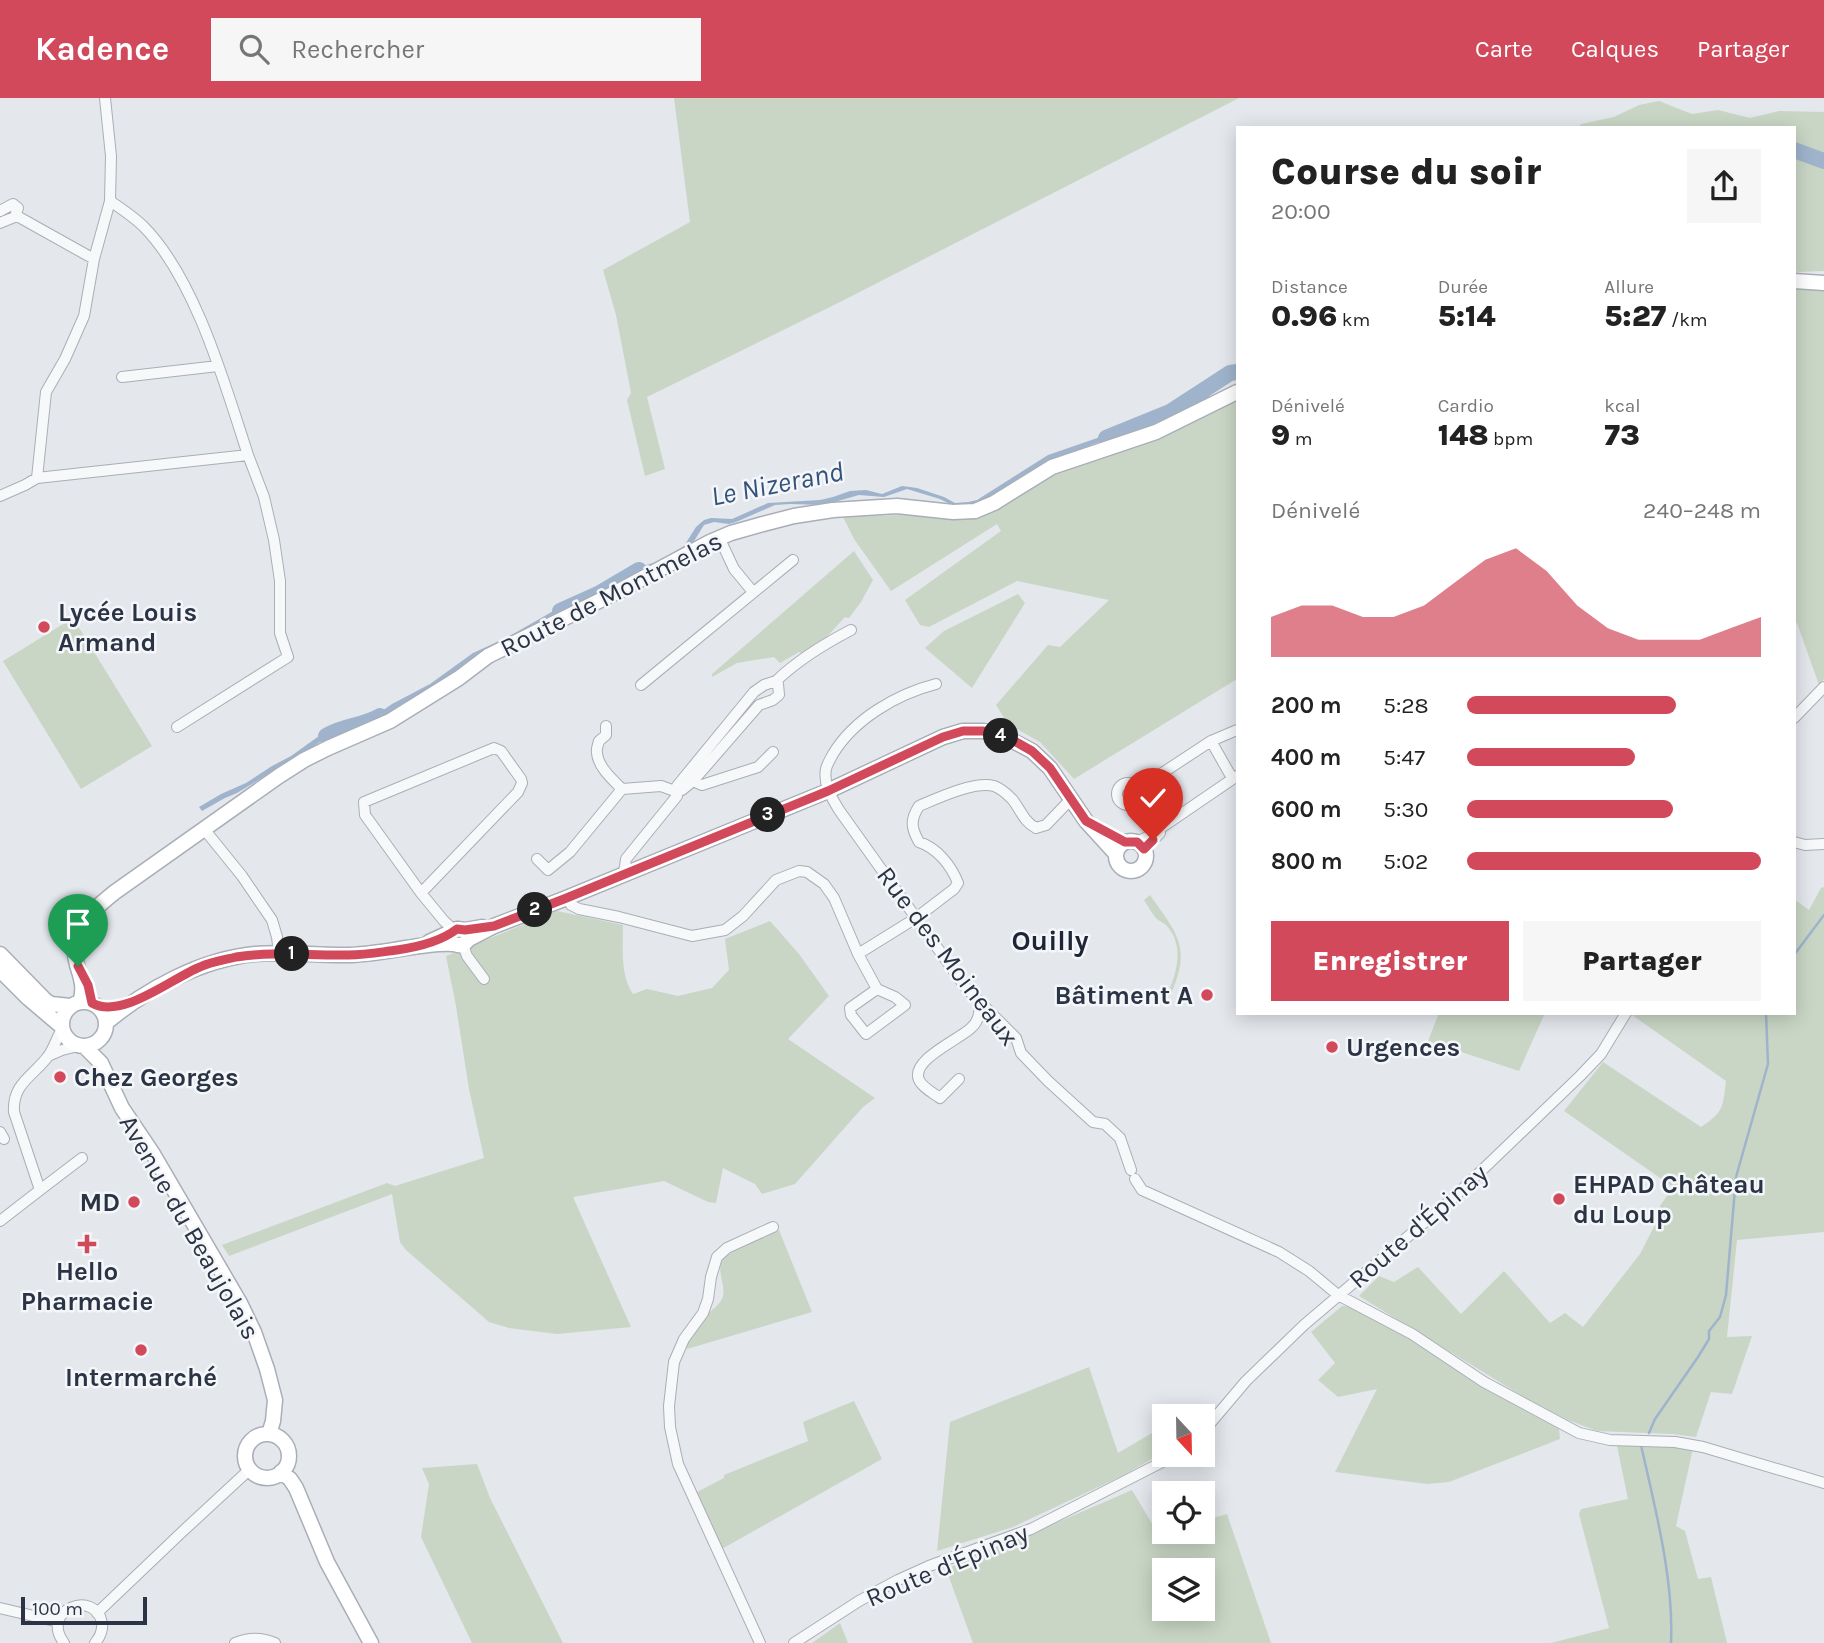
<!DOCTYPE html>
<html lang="fr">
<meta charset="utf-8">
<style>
body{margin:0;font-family:Karla,sans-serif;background:#f6f6f6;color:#222;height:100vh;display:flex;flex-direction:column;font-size:26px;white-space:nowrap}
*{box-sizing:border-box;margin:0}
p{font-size:23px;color:#767676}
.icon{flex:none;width:38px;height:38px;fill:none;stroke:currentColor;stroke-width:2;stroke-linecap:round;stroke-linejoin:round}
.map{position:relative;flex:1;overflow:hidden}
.details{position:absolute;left:1236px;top:28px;width:560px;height:889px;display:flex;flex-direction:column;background:#fff;border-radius:0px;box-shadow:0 4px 18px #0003}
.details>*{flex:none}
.needle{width:46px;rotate:158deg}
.controls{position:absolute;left:1152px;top:1306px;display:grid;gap:14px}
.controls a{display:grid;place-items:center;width:63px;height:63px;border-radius:0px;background:#fff;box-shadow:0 4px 18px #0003;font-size:35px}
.scale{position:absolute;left:21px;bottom:18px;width:126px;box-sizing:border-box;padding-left:7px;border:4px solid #2b3445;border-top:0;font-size:19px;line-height:24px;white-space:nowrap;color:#2b3445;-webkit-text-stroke:5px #f4f6f9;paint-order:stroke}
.pin{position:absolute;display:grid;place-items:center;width:60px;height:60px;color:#fff;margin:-72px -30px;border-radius:50% 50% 50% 0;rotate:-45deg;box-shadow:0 0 7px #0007}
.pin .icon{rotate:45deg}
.km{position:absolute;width:35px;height:35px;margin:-18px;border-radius:50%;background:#222;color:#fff;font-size:19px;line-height:35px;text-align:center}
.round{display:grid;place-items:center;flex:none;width:74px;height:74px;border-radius:0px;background:#f6f6f6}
.overview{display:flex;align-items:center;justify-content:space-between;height:119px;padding:0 35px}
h1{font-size:38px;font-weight:800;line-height:52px}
.metrics{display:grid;grid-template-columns:repeat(3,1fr);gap:10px;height:119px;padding:7px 35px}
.metrics div{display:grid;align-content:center}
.metrics b{font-size:30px;font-weight:800}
.metrics small{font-size:19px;font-weight:400}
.metrics p{font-size:19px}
.chart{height:196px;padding:14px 35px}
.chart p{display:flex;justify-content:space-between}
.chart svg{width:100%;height:126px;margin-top:7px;fill:#d1495b;opacity:.7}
.primary-button{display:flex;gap:14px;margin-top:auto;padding:14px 35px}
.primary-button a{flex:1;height:80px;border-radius:0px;background:#d1495b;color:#fff;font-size:28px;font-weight:800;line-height:80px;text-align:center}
.primary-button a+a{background:#f6f6f6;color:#222}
ul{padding:0 35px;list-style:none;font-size:23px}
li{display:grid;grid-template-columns:112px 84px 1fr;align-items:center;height:52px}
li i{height:18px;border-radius:9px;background:#d1495b}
header{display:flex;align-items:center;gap:42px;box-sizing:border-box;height:98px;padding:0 35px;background:#d1495b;color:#fff}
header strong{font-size:33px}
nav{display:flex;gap:38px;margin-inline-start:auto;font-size:24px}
.search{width:490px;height:63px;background:#f6f6f6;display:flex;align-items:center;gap:18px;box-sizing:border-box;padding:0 24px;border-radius:0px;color:#767676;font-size:26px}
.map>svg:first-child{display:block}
</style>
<header>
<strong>Kadence</strong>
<div class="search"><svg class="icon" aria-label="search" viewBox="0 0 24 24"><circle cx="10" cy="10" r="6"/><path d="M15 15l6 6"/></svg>Rechercher</div>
<nav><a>Carte</a><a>Calques</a><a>Partager</a></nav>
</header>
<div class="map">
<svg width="1824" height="1545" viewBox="0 0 1824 1545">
<rect width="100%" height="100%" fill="#e4e7ec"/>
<path fill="#c9d6c5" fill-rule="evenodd" d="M674,0H1239L844,202L647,299L665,371L645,378L627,302L631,295L616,217L603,172L690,124Z
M1659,3L1692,16L1718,12L1750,20L1779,13L1824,14V173L1799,174L1794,173V30H1578L1581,26L1614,19L1639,7Z
M1794,189L1824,191V581L1819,587L1797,525L1794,526Z
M1237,299V581L1074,681L1040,644L1008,626L996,607L1048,547L1060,549L1109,502L1017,483L929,529L920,527L905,502L1001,433L997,426L891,493L854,441L843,419L901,417L964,421L981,418L1055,374Z
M854,453L873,482L861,504L849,520L845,519L822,544L802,556L799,554L780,565L774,559L737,565L712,579V576Z
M1018,496L1025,505L972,590L925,550L944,533Z
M73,520L152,648L81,691L3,563Z
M1824,789V1134L1737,1142L1727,1239L1752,1238L1732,1296L1711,1294L1696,1339L1672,1336L1597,1333L1568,1322L1529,1302L1359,1198L1379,1178L1394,1184L1418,1169L1461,1216L1504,1173L1550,1225L1565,1215L1583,1229L1640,1156L1658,1121L1656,1114L1673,1089L1564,1013L1603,964L1701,1029C1724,1014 1723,1008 1726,983L1632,917L1633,915H1794V801L1809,812L1821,790Z
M1150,797C1178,837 1192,849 1170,898L1167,897C1177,875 1185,847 1166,827C1165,826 1158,822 1157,821C1152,816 1148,808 1144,802Z
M557,813L623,827C623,849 620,877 633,896L647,891L678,898L712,890L729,872L725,841L770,823L799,856L829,898L788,941L875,1000L863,1009L795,1086L762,1096L755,1086L723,1070L716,1105L708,1104L664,1083L573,1099L631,1229L557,1236L509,1230L489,1224L406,1152L400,1144L392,1096L229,1158L222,1147L387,1085L395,1088L484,1060L469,991L456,908L446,858Z
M1439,915H1545L1519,973L1428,943Z
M779,1132L812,1214L687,1251C688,1239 698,1226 706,1217C712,1212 718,1208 722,1201C728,1185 713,1174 725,1158Z
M1342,1208L1357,1209L1411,1238L1480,1288L1559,1331L1560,1341L1449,1384L1427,1386L1335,1374L1377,1291L1338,1299L1318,1282L1335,1265L1311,1234Z
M1089,1269L1118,1355L1164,1328V1354L1124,1377L1013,1429L937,1453L950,1324Z
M854,1303L882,1361L720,1452L695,1395L724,1380V1377L808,1343L803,1324Z
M1657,1347L1693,1350L1676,1428L1685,1433L1698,1481L1711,1479L1727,1545H1551L1609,1530L1579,1416L1581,1411L1628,1401L1617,1348Z
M477,1366L490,1400L563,1545H472L421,1439L429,1386L422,1370Z
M1132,1392L1160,1439L1176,1433H1202V1423L1227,1416L1271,1545H973L946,1471L1010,1445ZM1164,1472H1202V1510H1164Z
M840,1525L848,1545H812Z"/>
<path fill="#9fb4cc" d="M1237,269V275L1220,284L1207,301L1197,306L1163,317L1145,329L1126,332L1115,338L1062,358L1029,376L993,400L974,408L952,407L940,401L907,391L884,399L859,397L824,407L790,406L775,407L736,424L729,426L714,424L704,427L691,448L652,470L635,475L620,487L545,521L498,549L474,559L432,590L397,609L376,624L347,635H337L329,638L292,663L275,672L237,695L225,700L202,713L199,709L221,696L246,685L272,668L291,658L319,638L333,631L352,630L368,623L392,606L430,586L473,555L508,539L555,512L565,508L578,505L598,496L620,482L633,471L653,465L669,457L684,448L696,429L704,422L711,420L732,421L768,405L820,402L833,399L850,393L866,392L882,396L902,388L917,390L944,399L955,405L968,404L977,402L1048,357L1106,337L1128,328L1141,327L1160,316L1179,310L1197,302L1220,277Z"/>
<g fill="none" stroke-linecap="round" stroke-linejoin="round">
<path stroke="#9fb4cc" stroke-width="2.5" d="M1794,857L1824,817
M1649,1335L1655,1321L1698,1259L1709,1241V1233L1720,1219L1726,1197L1736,1079L1768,966L1766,915
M1641,1347C1655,1410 1674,1481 1671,1545"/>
<path stroke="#9fb4cc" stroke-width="16" d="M1794,52L1824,63
M1106,340L1170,314L1230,275L1237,274
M560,513L600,495L639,472
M326,638C343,627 364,628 380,618"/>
<defs>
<path id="street" d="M0,113L13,106L18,110L15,118
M0,125L17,118L94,161
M122,279L218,268
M37,380L46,294L65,261L84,218L94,161L110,103L111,58L105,0
M0,398L25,387L37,380L248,357C225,287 196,182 144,129C134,119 122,111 110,103
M719,439L734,471L753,494
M776,583C798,562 824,546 851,532
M936,586C897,596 854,621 833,656C831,660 827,666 826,671C823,687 832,700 839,712L966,890L1016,940L1021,955L1048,983L1093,1024L1105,1026L1120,1040L1131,1072
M641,587L793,462
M1794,620L1824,589
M606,628V637L599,643C598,647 596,651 597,655C598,669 613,682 622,691L661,688L672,692
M177,629L288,559L280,535V483L274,442L264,399L248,357
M1232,680L1211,643L1237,632
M693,683L702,687L758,669L773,654
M1117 696a11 11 0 1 1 22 0a11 11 0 1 1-22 0Z
M677,688L754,594L764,587L776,583L778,586L779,597L773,602L759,607L693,683L682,692
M1138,691L1211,643
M204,731L242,778L272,822L277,839L279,855
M1137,744L1149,738L1237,678
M1794,744L1805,747L1824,746
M1144,751L1160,735
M537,761L548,772L570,754L622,691
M624,775L626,761L677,698
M421,795L518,694L522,685L521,681L501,653L494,650L364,704L365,717L421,795L444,823L454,832
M567,800L571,807L579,811L619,819L692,838L725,832L743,818L776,782L799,773L807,774L824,786L834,800L858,856L877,891L895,899L905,907L866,936L851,917L850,910L877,891
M463,847L467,858L484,881
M858,856L916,820L954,791L958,785C951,767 937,750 919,744C911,730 910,722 919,708C938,700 974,683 994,688C1000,690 1007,696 1012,701C1021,712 1023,723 1036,730L1046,727L1071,701
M48,958L62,952L78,948
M959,981L940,1000C933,995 922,989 919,982C910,962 960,941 971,930C979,923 979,915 981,905
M0,1034L4,1041
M1135,1081L1142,1092L1279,1154L1309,1173L1338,1197L1412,1236L1484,1284L1579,1335L1610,1342L1675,1344L1703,1349L1824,1385
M40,1092L82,1060
M0,1123L40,1092L14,1014C12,985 34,978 49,957C54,949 57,940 62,931
M1202,1335L1246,1283L1304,1227L1452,1101L1580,978L1601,956L1626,915
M0,1510L59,1524
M97,1515L182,1434L249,1372
M64,1545C39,1511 96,1491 102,1525C103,1533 100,1539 95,1545
M235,1545C249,1539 261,1539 275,1545
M760,1545L678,1366L670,1329L669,1308L674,1264L684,1241L703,1215L708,1201L711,1179L717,1159L727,1150L773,1129
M794,1545L859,1503L898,1482L929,1468L1031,1431L1178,1356"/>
<path id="secondary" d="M1794,183L1824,185
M1116 758a15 15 0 1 1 30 0a15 15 0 1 1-30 0Z
M429,844L457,831L465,832L482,829
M0,856L45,902L51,906L70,908
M0,872L28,900L61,928
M62 926a22 22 0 1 1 44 0a22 22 0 1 1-44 0Z
M80,904C85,890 81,880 77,867C67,833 91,813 115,794L279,678L304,662L328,650L390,623L459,580L488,558L619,493L710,444L731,435L763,426L794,418L833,412L897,408L953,414L975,413L994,405L1052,369L1156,334L1237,294
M106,925C146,891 202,861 255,856C287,853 319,858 351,857C375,856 397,851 420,848C430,847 443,845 453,846C456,846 459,848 463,847L469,841L494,828L564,801L828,693L943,639L963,633H984L1009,641L1032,653L1050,670L1086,723L1116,756
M85,949L101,965L122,1010L153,1056L240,1205L254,1234L267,1271L275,1302L273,1323L269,1336
M245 1358a22 22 0 1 1 44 0a22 22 0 1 1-44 0Z
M281,1374L290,1381L296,1390L327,1464L371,1545"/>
</defs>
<use href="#street" stroke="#a9aeb7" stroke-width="12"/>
<use href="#secondary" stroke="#a9aeb7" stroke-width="17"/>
<use href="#street" stroke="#f7f8fa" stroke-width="10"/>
<use href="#secondary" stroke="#fff" stroke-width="14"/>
</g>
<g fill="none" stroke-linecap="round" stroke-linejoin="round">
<defs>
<path id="route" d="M78,868L88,887L92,905C122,922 172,880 200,869C211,864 224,862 236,859C274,853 311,858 349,857C365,857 381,854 397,852C418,849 440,844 457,831L465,832L494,828L564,801L828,693L943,639L963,633H984L1009,640L1032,653L1050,670L1086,723L1125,744H1137L1144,751L1153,742"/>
</defs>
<use href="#route" stroke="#fff" stroke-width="14"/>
<use href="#route" stroke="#d1495b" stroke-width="9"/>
</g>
<g fill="#d1495b" stroke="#f4f6f9" stroke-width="2.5">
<circle cx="44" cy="529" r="7"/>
<circle cx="1207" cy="897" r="7"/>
<circle cx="1332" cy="949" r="7"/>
<circle cx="60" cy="979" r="7"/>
<circle cx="1559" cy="1101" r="7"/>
<circle cx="134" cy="1104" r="7"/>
<path d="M83.5 1135.5h7v7h7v7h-7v7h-7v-7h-7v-7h7z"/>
<circle cx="141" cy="1252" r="7"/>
</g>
<g text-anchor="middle" stroke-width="5" stroke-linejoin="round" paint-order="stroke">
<g font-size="26" fill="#2b3445" stroke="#f4f6f9">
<text transform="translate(611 496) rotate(-27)" y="9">Route de Montmelas</text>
<text transform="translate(948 858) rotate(53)" y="9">Rue des Moineaux</text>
<text transform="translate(1418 1128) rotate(-41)" y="9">Route d'Épinay</text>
<text transform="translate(190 1129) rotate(60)" y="9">Avenue du Beaujolais</text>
<text transform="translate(947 1467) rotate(-23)" y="9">Route d'Épinay</text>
</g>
<g font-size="26" font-weight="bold" fill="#2b3445" stroke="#f4f6f9" text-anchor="start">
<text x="58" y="523">Lycée Louis<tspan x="58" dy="30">Armand</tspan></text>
<text x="1193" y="906" text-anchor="end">Bâtiment A</text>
<text x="1346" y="958">Urgences</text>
<text x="74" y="988">Chez Georges</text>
<text x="1573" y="1095">EHPAD Château<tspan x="1573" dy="30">du Loup</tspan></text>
<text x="120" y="1113" text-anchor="end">MD</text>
<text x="87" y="1182" text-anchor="middle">Hello<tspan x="87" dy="30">Pharmacie</tspan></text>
<text x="141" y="1288" text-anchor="middle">Intermarché</text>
</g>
<g font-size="28" font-style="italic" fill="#34527a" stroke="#f4f6f9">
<text transform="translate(777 385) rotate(-11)" y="10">Le Nizerand</text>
</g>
<g font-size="28" font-weight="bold" fill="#1d2536" stroke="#f4f6f9">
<text x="1050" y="852">Ouilly</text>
</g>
</g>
</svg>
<div class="controls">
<a><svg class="needle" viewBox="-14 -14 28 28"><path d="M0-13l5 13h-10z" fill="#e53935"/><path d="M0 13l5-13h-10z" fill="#767676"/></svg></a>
<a><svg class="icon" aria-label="locate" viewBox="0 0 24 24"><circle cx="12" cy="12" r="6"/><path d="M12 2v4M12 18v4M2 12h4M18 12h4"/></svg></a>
<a><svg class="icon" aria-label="layers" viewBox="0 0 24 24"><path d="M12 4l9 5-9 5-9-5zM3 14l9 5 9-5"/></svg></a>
</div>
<div class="scale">100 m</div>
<div class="pin" style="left:78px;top:868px;background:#1e9e55"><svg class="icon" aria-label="arrive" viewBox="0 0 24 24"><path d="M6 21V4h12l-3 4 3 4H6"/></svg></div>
<div class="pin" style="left:1153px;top:742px;background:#d93025"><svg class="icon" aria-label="check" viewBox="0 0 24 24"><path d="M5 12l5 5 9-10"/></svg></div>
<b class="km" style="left:292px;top:856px">1</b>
<b class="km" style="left:535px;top:812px">2</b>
<b class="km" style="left:768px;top:717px">3</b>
<b class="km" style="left:1001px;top:638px">4</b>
<section class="details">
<div class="overview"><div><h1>Course du soir</h1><p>20:00</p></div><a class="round"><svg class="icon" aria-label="share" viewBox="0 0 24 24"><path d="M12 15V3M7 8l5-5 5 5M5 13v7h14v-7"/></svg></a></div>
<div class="metrics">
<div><p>Distance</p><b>0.96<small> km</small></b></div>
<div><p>Durée</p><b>5:14</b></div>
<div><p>Allure</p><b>5:27<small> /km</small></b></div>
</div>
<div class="metrics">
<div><p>Dénivelé</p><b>9<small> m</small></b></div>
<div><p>Cardio</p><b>148<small> bpm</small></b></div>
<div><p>kcal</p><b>73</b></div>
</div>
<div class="chart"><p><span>Dénivelé</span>240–248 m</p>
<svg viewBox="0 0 160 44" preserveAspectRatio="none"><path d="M0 44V30L10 26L20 26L30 30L40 30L50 26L60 18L70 10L80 6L90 14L100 26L110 34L120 38L130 38L140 38L150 34L160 30V44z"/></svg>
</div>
<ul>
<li><b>200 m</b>5:28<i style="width:71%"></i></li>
<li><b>400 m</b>5:47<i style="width:57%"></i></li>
<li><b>600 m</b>5:30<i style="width:70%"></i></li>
<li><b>800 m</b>5:02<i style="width:100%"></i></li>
</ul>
<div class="primary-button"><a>Enregistrer</a><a>Partager</a></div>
</section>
</div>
